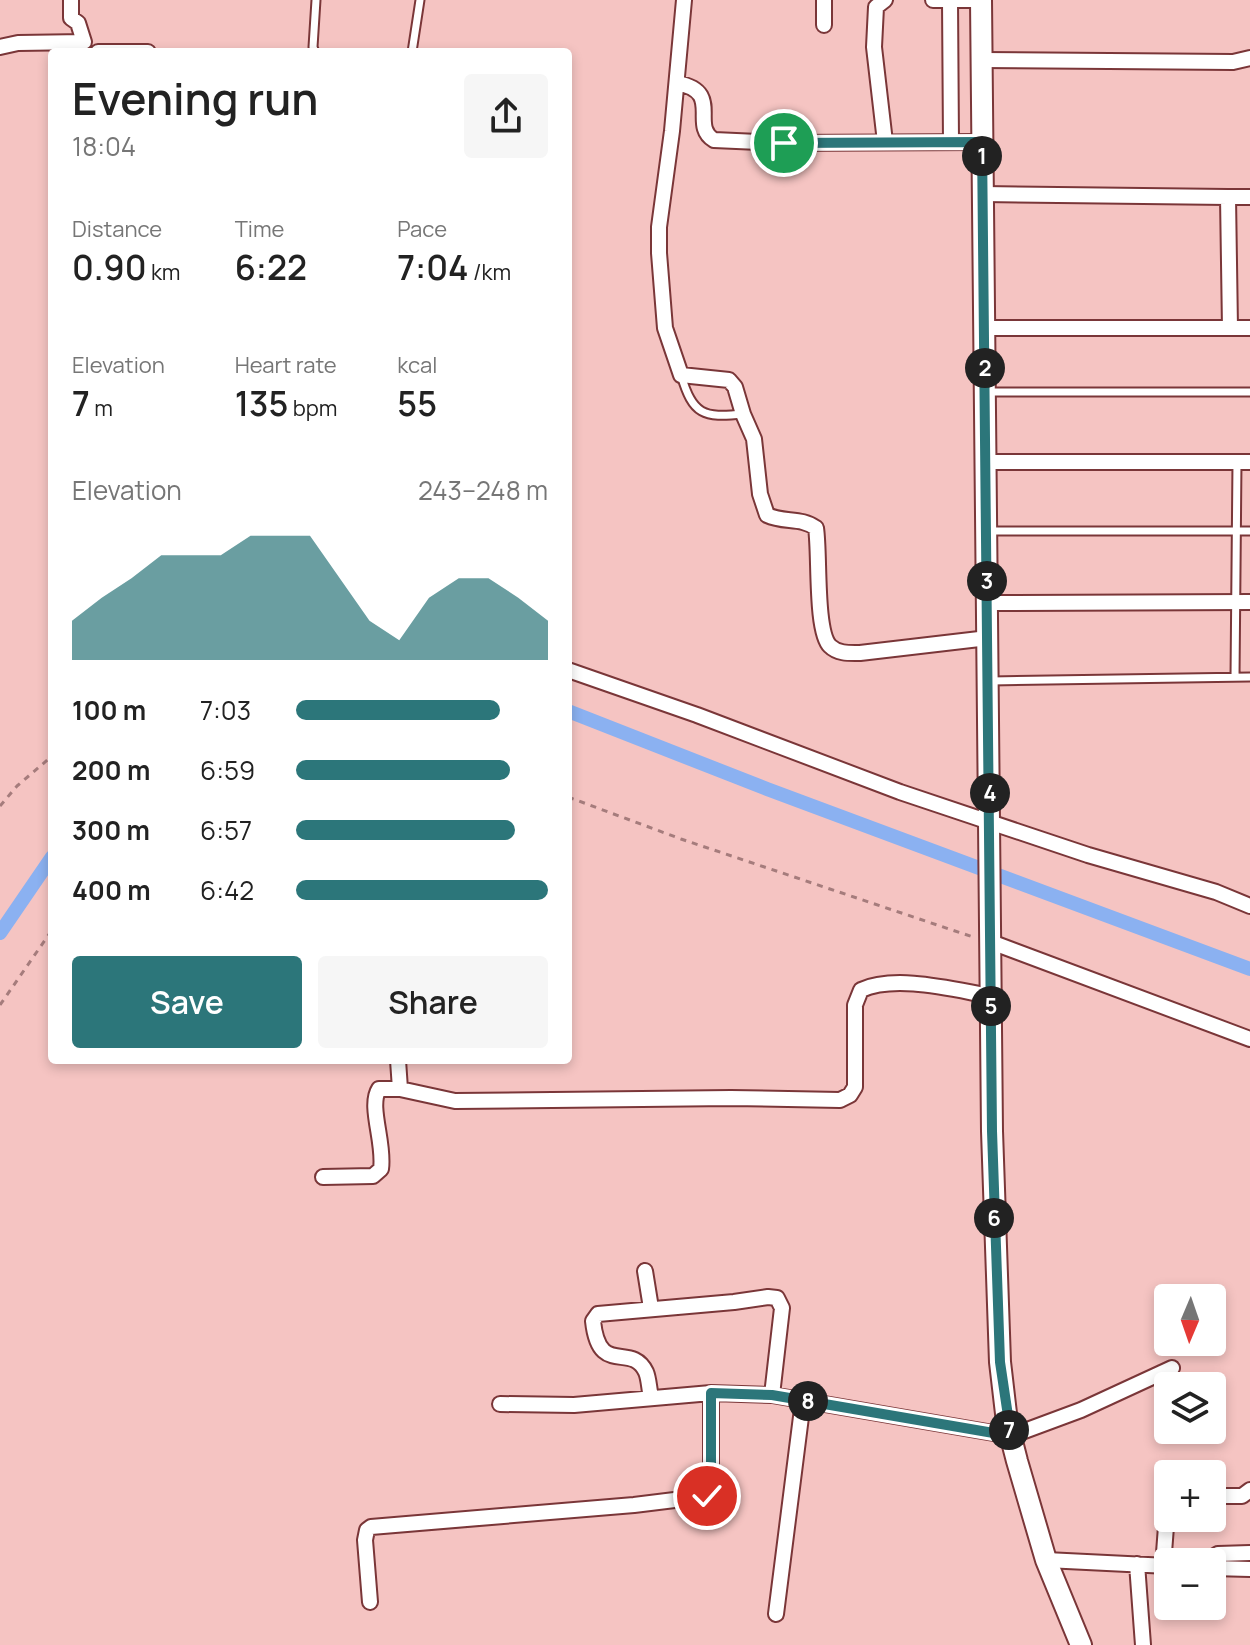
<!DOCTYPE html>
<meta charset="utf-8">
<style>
body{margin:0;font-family:Manrope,sans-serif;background:#f6f6f6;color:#222;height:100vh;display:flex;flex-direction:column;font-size:30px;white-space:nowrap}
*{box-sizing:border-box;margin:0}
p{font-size:26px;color:#767676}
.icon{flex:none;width:44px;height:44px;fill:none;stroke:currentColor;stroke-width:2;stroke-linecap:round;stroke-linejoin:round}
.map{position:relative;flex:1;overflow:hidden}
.panel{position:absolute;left:48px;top:48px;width:524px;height:1016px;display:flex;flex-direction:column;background:#fff;border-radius:8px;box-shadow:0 4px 12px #0003}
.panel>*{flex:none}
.needle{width:52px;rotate:182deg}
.tools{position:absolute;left:1154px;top:1284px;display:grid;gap:16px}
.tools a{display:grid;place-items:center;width:72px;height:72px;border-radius:8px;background:#fff;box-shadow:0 4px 12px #0003;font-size:40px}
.pin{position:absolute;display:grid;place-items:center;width:68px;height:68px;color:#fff;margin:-34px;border:4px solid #fff;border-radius:50%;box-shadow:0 2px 8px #0007}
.km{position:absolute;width:40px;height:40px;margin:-20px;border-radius:50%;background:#222;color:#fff;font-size:22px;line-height:40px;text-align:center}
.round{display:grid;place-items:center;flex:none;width:84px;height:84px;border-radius:8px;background:#f6f6f6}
.head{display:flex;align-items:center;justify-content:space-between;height:136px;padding:0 24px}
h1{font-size:44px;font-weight:600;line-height:60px}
.metrics{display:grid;grid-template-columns:repeat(3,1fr);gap:12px;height:136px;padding:8px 24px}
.metrics div{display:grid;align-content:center}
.metrics b{font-size:34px;font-weight:600}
.metrics small{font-size:22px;font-weight:400}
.metrics p{font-size:22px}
.chart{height:224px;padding:16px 24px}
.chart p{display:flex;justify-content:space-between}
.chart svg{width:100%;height:144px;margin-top:8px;fill:#2c767a;opacity:.7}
.button{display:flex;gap:16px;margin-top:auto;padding:16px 24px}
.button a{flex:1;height:92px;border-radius:8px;background:#2c767a;color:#fff;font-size:32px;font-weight:600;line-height:92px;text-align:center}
.button a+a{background:#f6f6f6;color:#222}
ul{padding:0 24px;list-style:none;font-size:26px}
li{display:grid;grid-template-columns:128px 96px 1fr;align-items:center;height:60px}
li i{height:20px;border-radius:10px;background:#2c767a}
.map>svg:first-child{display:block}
</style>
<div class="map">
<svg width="1250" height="1645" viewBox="0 0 1250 1645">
<rect width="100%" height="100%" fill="#f5c4c2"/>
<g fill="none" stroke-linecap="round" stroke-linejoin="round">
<path stroke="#8bb1f1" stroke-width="14" d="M568,711L767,789L1250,969
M0,933L52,857"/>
<defs>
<path id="lane" d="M315,52L313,47L316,0
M412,52L420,0
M681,375C693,415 703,418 743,414
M988,392H1250
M989,531H1250
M1235,677L1237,462
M991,681L1250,677"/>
<path id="street" d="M684,0L672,131L659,227V253L665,328L681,375L729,380L735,387L743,414L754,439L760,494L767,515C784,523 801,517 816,528C820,553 815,631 830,646C838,654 850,653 860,653L988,638
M933,0H980
M950,1L951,142
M824,25V0
M0,47L18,43L84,42L78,23L71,18V0
M98,52H148
M981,60L1233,62L1250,58
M677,83C724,92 689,125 714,140L784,143L982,142
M885,142L874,47L876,7L885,0
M983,194L1228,197L1230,328
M1228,197H1250
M984,328H1250
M986,462H1250
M988,603L1250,602
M568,670L697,715L900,792L1088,855L1216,892L1250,906
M991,942L1250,1039
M398,1060L400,1089L455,1101L731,1098L840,1100L850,1095L855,1087V1005L861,990C896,974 955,990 991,996
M323,1177L373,1176L381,1169C385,1143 368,1106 379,1089H400
M645,1271L651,1308
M651,1397C649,1389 649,1379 646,1372C631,1341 599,1378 593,1321L598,1314L734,1302L768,1297L777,1298L782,1308L772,1395
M500,1404L574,1405L711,1393L772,1395L1011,1436L1081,1410L1172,1368
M1212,1496H1242L1250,1490
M1046,1560L1168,1566
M1205,1562L1218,1554L1250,1553
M1137,1564L1143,1645
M1163,1566L1168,1500
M1212,1568L1250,1569
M370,1602L365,1540L367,1530L371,1527L634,1505L707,1496L711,1483V1393
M776,1614L803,1401"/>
<path id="secondary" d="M981,0L992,1131L1000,1362L1007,1422L1017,1461L1046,1560L1081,1645"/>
</defs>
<use href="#lane" stroke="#7a3638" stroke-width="11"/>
<use href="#street" stroke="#7a3638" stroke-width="18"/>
<use href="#secondary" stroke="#7a3638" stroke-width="24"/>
<path stroke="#a57c7c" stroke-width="3" stroke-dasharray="6 6" stroke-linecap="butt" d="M568,797L681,839L973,937
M0,806L17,786L52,756
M0,1005L52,930"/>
<use href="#lane" stroke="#fff" stroke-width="7"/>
<use href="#street" stroke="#fff" stroke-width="14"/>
<use href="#secondary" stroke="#fff" stroke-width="20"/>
</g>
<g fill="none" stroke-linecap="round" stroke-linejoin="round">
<defs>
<path id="route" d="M707,1496L711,1483V1393L772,1395L1011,1436L1000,1362L992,1131L982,142L784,143"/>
</defs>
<use href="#route" stroke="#fff" stroke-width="16"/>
<use href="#route" stroke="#2c767a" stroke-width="10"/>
</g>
</svg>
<div class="tools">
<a><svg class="needle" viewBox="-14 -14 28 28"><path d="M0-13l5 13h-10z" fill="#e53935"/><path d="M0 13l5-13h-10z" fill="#767676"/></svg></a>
<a><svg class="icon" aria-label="layers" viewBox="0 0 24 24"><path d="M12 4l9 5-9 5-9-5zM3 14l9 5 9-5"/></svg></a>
<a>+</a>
<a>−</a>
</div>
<div class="pin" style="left:784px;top:143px;background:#1e9e55"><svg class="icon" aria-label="arrive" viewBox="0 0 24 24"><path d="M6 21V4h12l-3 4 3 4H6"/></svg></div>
<div class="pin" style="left:707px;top:1496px;background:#d93025"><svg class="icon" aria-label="check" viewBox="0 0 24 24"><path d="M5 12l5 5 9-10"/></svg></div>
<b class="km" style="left:982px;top:156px">1</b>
<b class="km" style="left:985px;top:368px">2</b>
<b class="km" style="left:987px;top:581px">3</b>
<b class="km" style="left:990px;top:793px">4</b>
<b class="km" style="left:991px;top:1006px">5</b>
<b class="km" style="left:994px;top:1218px">6</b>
<b class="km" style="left:1009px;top:1430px">7</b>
<b class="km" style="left:808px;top:1401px">8</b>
<section class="panel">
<div class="head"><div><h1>Evening run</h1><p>18:04</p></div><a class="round"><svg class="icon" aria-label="share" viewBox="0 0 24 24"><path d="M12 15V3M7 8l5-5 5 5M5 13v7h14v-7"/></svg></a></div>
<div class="metrics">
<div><p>Distance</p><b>0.90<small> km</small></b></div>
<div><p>Time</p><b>6:22</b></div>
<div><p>Pace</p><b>7:04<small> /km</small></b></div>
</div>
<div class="metrics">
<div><p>Elevation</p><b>7<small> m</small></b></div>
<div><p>Heart rate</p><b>135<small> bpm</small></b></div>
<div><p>kcal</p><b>55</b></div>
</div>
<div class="chart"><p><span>Elevation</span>243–248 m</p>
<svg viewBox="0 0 160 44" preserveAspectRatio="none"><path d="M0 44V32L10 25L20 19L30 12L40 12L50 12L60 6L70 6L80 6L90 19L100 32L110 38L120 25L130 19L140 19L150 25L160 32V44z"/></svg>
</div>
<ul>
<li><b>100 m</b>7:03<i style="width:81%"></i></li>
<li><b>200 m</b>6:59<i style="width:85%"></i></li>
<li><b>300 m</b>6:57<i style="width:87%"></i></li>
<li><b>400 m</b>6:42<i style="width:100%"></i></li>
</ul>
<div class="button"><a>Save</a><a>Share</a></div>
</section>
</div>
